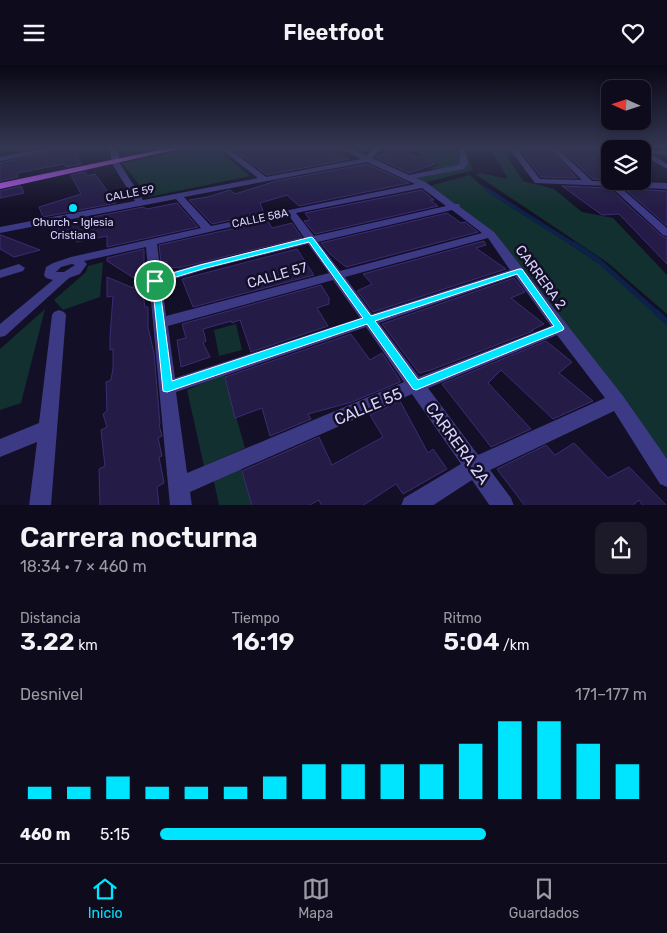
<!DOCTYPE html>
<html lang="es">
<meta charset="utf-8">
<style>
body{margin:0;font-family:Rubik,sans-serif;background:#1c1929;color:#f1f3f6;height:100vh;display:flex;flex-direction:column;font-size:19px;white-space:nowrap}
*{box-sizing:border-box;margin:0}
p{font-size:16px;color:#9b9ba3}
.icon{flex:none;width:28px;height:28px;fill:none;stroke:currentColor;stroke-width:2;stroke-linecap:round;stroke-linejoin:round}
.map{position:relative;height:440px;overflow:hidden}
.drawer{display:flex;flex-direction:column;background:#0e0b1c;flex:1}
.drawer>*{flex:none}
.needle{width:32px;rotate:273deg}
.controls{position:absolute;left:601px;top:15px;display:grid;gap:10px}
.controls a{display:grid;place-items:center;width:50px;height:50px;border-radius:10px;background:#0e0b1c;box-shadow:0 2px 8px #0003,0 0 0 1px #2e2b3b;font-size:25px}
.pin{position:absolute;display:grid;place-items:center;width:42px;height:42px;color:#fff;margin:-21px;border:2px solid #fff;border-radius:50%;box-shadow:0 1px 5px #0007}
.round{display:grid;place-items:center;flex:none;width:52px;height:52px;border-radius:10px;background:#1c1929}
.summary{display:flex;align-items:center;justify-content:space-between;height:85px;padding:0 20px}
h1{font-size:28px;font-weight:600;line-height:38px}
.figures{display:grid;grid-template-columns:repeat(3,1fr);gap:8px;height:85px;padding:5px 20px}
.figures div{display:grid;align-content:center}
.figures b{font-size:25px;font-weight:600}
.figures small{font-size:14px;font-weight:400}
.figures p{font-size:14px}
.chart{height:140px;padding:10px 20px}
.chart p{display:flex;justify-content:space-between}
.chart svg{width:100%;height:90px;margin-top:5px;stroke:#00e5ff;stroke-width:6}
ul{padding:0 20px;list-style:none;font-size:16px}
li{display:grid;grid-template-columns:80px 60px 1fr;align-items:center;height:38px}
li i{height:12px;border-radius:6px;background:#00e5ff}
header{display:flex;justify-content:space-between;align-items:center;height:65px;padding:0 20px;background:#0e0b1c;font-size:22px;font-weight:600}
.menu{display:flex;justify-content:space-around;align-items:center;height:70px;border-top:1px solid #2e2b3b;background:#0e0b1c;font-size:14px;color:#9b9ba3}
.menu a{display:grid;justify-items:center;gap:2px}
.menu .on{color:#00e5ff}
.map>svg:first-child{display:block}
</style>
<header><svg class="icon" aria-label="menu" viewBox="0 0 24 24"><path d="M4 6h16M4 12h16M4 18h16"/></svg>Fleetfoot<svg class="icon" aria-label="heart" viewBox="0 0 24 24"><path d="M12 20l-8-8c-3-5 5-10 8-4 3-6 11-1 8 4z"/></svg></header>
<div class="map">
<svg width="667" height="441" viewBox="0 0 667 441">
<rect width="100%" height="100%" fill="#130f26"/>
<path fill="#12302f" d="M198,83H215L250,111L149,132L122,98Z
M413,83H464L473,105L424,118L414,113L439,106L430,103L438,100L411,84Z
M492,86H503L523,116L554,124L582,147L613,153L667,210V249L608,198L475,109L481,108L508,114Z
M469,110L485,123L613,208L667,256V398L498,173L429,121Z
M103,197L100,232L63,245L54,235L86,207L88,201Z
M45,244L21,338L0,345V284Z
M236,259L242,285L219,291L214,265Z
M224,309L245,383L204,401L187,325Z
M240,400L252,440H219L213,412Z"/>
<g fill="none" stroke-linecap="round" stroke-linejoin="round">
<path stroke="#0c2248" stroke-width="3" d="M485,123L491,127"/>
<path stroke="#0c2248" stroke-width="4" d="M489,126L576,181"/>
<path stroke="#0c2248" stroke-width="5" d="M574,179L598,195L658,249"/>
<path stroke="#0c2248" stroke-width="6" d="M656,247L667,257"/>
</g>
<path fill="#241b47" stroke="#3b2d73" d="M65,83H67V87L75,85L81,99L66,102L64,99L17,108L18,112L0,116V98Z
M231,83H318L349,94L267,110Z
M519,83H548L577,113L541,112Z
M560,83H589L610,99V115L593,114Z
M400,85L416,92L421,91L435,99L409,108L375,92Z
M367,99L409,118L299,141L287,130L260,138L264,148L212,159L189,135L207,132L230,125L235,129L276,116Z
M85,107L87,111L95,109L116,138L43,152L39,142L81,129L71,110Z
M21,121L24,128L0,133V126Z
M562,121L609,123L662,171L667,173V199L619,149L602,150Z
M625,124L667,126V161Z
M422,125L434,135H430L438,141L315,169L304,156L310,155L305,148Z
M177,138L198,162L107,182V171L77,177L47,161L143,142L147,144Z
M447,148L461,158L465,157L478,167L346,202L330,189L321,178Z
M268,156L272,163L292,158L302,173L178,203L177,202L167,204V196L161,198L159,180Z
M0,170H1L40,185L14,192L0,184Z
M484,176L486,180L476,183L506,204L373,247L357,226L372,219L363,209Z
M144,184V202L139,204L145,242H148V262L154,288L160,359L159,360L162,371L158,373L162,391L159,392L164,418L157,422L159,441H100L99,404L105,401L101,365L107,362L103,349L107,346L106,317L111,315L113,303V284L110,285V272L113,231L107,232V212L133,223L137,215L107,196V193Z
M297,184L314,210L193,242L182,214Z
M514,213L525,227L511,233L544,259L532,265L533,266L431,305L419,308L382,259Z
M321,220L329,233V239L317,243L328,261L251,287L240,255L232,258L231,256L203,264L206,276L203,278L210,292L181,302L177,275L186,273L182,259Z
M351,269L370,295L382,288L400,315V317L352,337L308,349L311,354L270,371L262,343L235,353L225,312Z
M546,276L572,297L559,308L593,336L553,354L501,305L488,318L531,364L491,382L442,319Z
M400,336L428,388L433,384L447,404L403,429L396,419L362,441H322L319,435L308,441H252L242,406L319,372L332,400L383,372L370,350Z
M574,378L608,413L629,402L667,441H643L639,435L632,441H525L497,404L546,380L555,390Z"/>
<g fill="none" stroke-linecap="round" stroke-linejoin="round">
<path fill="#3d3a85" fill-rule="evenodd" d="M47,83H63L0,96V92Z
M107,83H114L119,88V97L143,135L258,113L220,83H228L266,112L361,94L340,83H349L366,91L374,83H381L372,93L409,110L458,100L460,98L459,83H465L468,98L464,104L416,113L427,118L455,139H459L460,142L494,167L623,331L667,394V422L660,419L614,346L490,405L511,433L514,441H490L472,415L432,441H401L404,433L461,399L412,329L190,427L192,441H170L146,182L84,196L87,199L80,209L69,213L5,271L0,272V259L53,215L46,213L44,210L46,202L53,198L71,192L201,163L176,134L0,168V162L135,136L111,97V88ZM367,97L415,119L211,161L184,132ZM422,123L446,141L314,171L296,148ZM452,145L482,168L340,206L318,177ZM288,149L305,174L199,199L161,210L157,179ZM488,173L510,205L372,249L345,212ZM308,179L329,208L166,251L162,218L207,204ZM72,199L75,200L64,207H56L61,202ZM515,211L551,261L419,312L379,258ZM333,215L360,253L175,313L168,261ZM366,262L404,317L187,408L176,327ZM557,270L605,333L478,390L428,323Z
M509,83H516L540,114L582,115L550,83H557L592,116L667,118V124L620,122L667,163V171L663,170L610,121L535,118Z
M591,83H599L610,92V97Z
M642,84L667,86V90L652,89L667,99V104L642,89Z
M19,199L25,203L23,206L0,213V205Z
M59,245L64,247L66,250L51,441H29L37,377L0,392V374L39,358L52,250L54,247Z"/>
<path fill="#c25bff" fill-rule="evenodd" d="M169,83H183L0,124V118Z"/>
</g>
<linearGradient id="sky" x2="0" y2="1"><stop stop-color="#0a0815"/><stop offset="0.57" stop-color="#333752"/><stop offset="1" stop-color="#333752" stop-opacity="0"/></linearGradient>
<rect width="667" height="145" fill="url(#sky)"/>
<path fill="#00e5ff" stroke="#fff" fill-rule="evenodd" d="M311,172L313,173L371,251L519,204H522L564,263L563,265L416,325L413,324L367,259L167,327L163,326L152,214L200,200ZM309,177L363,253L172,316L159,217L206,203ZM517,209L554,261L418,315L375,256Z"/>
<circle fill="#00e5ff" stroke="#130f26" stroke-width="2" cx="73" cy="143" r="5"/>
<g text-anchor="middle" stroke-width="5" stroke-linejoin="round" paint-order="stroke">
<g font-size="11" fill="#d9d4ff" stroke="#130f26">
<text transform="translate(130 128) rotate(-11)" y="4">CALLE 59</text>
<text transform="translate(260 153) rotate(-12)" y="4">CALLE 58A</text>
</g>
<g font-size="11" fill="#d9d4ff" stroke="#130f26">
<text x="73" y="161">Church - Iglesia<tspan x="73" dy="13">Cristiana</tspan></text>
</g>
<g font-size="14" fill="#d9d4ff" stroke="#130f26">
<text transform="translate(277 210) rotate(-16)" y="5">CALLE 57</text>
<text transform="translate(541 212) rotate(54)" y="5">CARRERA 2</text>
</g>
<g font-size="16" fill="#d9d4ff" stroke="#130f26">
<text transform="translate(368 341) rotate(-23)" y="6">CALLE 55</text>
<text transform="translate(458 378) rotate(54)" y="6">CARRERA 2A</text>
</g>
</g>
</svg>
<div class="controls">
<a><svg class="needle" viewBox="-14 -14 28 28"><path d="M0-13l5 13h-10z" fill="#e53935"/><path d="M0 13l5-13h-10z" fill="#9b9ba3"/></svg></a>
<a><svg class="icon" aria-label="layers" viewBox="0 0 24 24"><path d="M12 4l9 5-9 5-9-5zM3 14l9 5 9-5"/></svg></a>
</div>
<div class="pin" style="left:155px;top:216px;background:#1e9e55"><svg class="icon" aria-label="arrive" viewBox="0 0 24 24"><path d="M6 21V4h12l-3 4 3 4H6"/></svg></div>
</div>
<section class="drawer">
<div class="summary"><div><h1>Carrera nocturna</h1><p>18:34 · 7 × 460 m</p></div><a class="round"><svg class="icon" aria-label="share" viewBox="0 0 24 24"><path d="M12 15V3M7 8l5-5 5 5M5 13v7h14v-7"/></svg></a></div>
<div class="figures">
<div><p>Distancia</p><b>3.22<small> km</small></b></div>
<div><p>Tiempo</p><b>16:19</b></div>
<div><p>Ritmo</p><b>5:04<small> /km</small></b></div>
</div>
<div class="chart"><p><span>Desnivel</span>171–177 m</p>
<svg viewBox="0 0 160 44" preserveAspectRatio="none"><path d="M5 44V38M15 44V38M25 44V33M35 44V38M45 44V38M55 44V38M65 44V33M75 44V27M85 44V27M95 44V27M105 44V27M115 44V17M125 44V6M135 44V6M145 44V17M155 44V27"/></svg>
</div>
<ul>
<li><b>460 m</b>5:15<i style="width:67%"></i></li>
</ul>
</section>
<nav class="menu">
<a class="on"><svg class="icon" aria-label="home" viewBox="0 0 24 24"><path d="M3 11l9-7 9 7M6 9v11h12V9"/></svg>Inicio</a>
<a><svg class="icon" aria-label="map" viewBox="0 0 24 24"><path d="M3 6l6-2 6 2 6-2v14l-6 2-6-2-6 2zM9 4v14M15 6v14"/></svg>Mapa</a>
<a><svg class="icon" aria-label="saved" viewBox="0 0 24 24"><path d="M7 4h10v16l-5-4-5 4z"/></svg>Guardados</a>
</nav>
